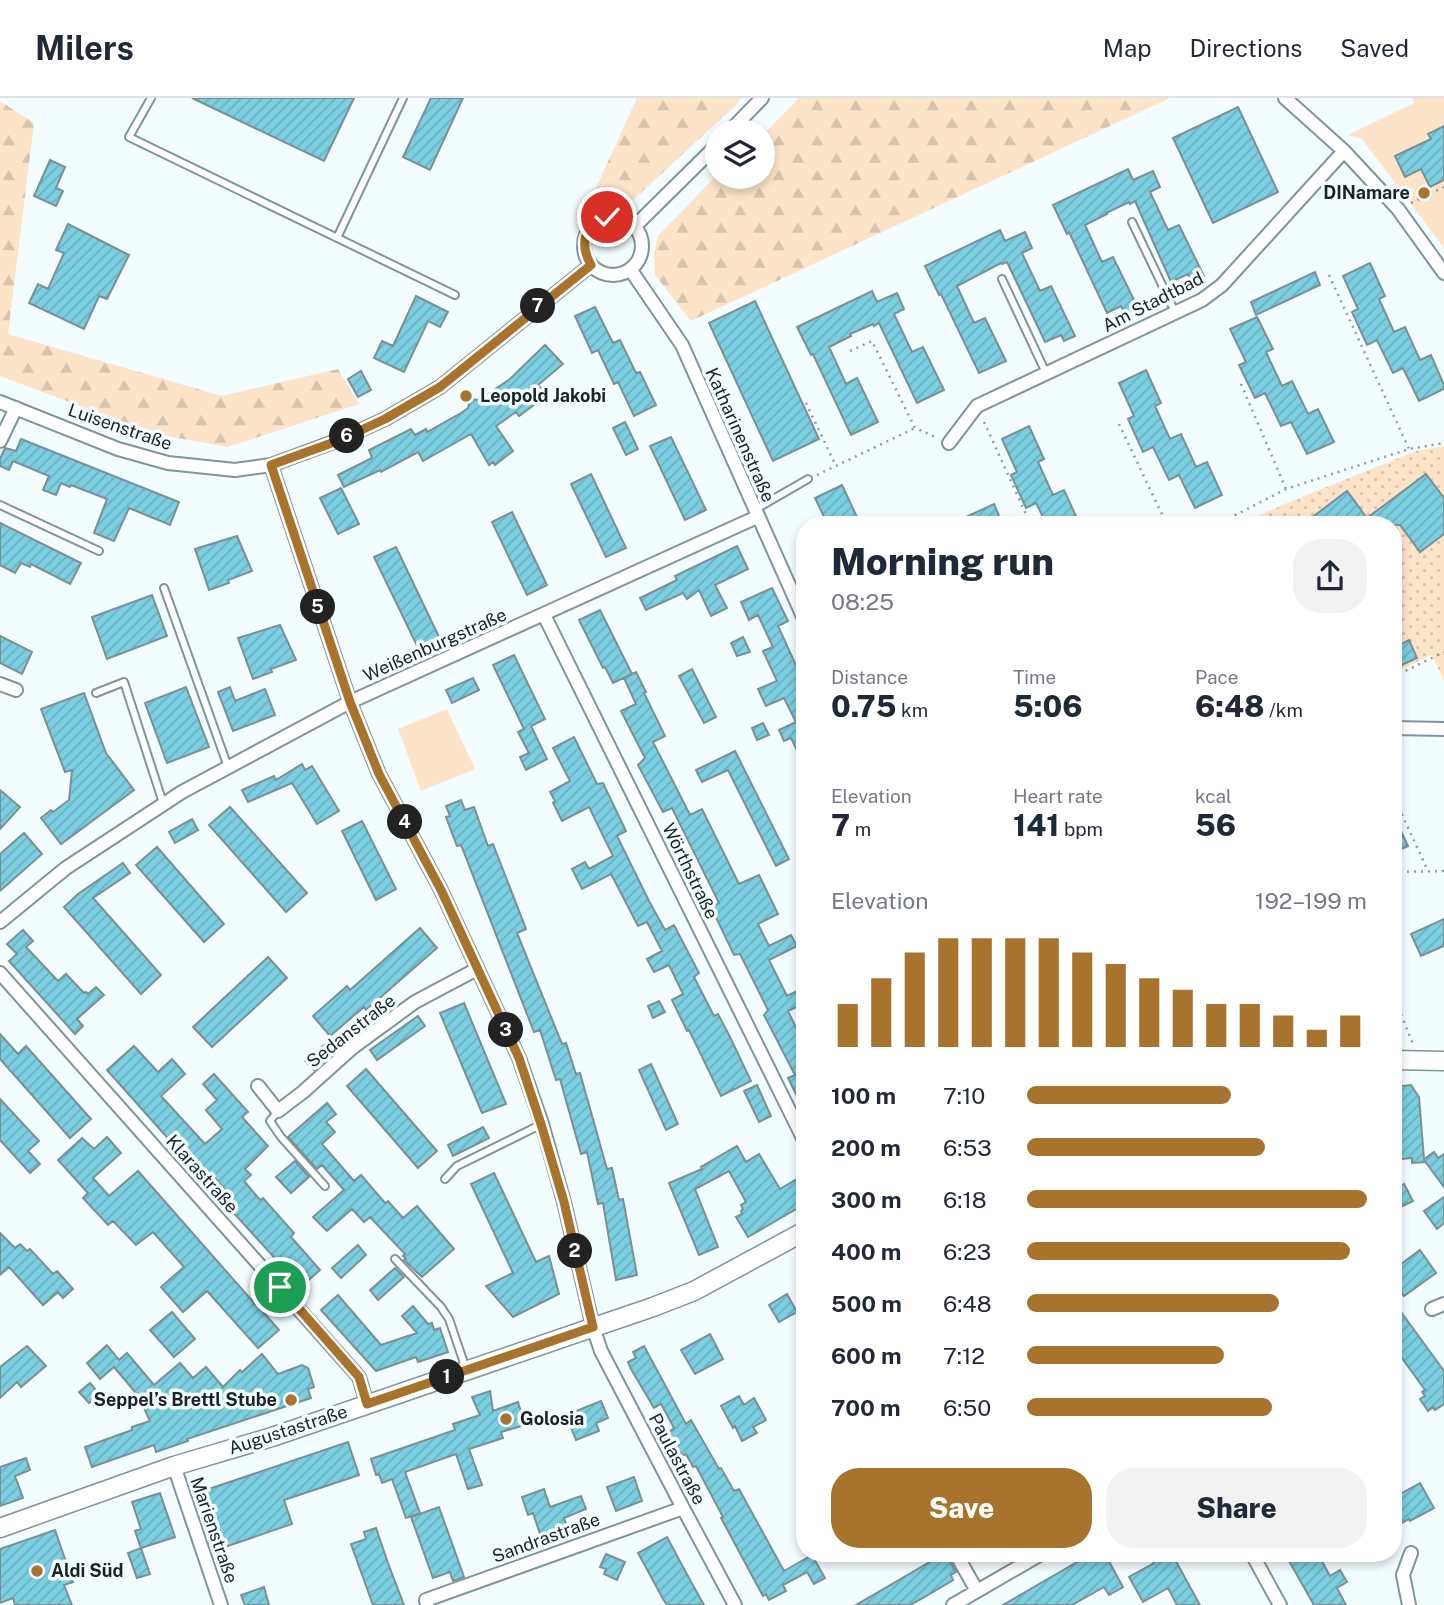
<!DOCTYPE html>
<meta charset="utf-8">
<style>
body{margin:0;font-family:"Public Sans",sans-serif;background:#f2f2f3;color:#1f2937;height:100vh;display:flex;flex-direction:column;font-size:26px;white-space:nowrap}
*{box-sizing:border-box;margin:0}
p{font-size:23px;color:#747a83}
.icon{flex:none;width:38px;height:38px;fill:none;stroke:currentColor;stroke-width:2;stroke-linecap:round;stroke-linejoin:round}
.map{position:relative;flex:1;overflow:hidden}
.sheet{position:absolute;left:796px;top:418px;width:606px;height:1046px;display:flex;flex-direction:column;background:#fff;border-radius:28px;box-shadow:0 4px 10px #0003}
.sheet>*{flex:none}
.tools{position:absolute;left:705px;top:21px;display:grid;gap:14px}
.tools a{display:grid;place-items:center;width:70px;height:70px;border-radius:50%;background:#fff;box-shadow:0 4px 10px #0003;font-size:35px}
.pin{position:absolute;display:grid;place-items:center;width:60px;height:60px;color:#fff;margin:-30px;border:4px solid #fff;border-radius:50%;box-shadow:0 2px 7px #0007}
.km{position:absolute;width:35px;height:35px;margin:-18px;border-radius:50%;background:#222;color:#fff;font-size:19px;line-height:35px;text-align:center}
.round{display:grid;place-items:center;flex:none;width:74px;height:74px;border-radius:28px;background:#f2f2f3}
.summary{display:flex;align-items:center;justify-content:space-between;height:119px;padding:0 35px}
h1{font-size:38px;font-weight:800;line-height:52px}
.figures{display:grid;grid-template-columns:repeat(3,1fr);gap:10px;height:119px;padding:7px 35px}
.figures div{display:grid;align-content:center}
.figures b{font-size:30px;font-weight:800}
.figures small{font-size:19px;font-weight:400}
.figures p{font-size:19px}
.chart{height:196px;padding:14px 35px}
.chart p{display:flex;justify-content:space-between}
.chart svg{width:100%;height:126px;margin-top:7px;stroke:#a8742d;stroke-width:6}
.action{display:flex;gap:14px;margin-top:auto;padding:14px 35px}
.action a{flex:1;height:80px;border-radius:28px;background:#a8742d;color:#fff;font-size:28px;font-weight:800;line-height:80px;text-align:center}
.action a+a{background:#f2f2f3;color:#1f2937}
ul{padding:0 35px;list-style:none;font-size:23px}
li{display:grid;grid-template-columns:112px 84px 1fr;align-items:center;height:52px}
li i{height:18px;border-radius:9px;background:#a8742d}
header{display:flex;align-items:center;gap:42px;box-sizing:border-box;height:98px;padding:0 35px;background:#fff;border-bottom:2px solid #e0e1e3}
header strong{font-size:33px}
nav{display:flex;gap:38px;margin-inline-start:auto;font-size:24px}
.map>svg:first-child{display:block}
</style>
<header>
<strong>Milers</strong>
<nav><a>Map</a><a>Directions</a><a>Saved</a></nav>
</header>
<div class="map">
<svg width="1444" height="1507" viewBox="0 0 1444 1507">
<defs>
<pattern id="grass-dots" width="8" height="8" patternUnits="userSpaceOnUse" patternTransform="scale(1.75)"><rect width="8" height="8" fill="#fde4c9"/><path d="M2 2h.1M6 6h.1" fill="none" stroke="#d8c3ac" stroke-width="1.8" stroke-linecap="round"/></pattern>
<pattern id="forest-firs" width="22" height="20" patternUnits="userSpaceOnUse" patternTransform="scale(1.75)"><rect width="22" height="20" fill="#fde4c9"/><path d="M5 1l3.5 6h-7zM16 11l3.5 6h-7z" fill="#d8c3ac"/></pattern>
<pattern id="building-hatch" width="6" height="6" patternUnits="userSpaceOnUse" patternTransform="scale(1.75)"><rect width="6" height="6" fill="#7bcfe1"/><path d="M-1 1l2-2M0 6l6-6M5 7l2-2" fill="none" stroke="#6ab1c1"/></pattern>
</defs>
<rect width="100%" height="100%" fill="#f3fcfe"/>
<path fill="url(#grass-dots)" d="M1444,348V583L1432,557L1393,575V427H1238L1287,405L1416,353Z"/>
<path fill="url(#forest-firs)" d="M637,0H741L735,8L632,103L586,112Z
M799,0H1170L691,223L655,177L654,157L658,138L717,77L718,79H763V37Z
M0,3L34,25L8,236L222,298L338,271L359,306L228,349L155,336L0,278Z"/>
<path fill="#fde4c9" d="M1413,0H1444V150L1362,41L1348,37L1414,5Z
M447,611L475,671L421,693L398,631Z"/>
<path fill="url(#building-hatch)" stroke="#7b9095" stroke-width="2" d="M192,0H354L324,63Z
M431,0H463L430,72L403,59Z
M1238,9L1278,94L1213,125L1173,40Z
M1444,28V82L1430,89L1421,71L1405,79L1395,58L1431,41L1428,36Z
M50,62L65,69L56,90L63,93L56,108L34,98Z
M1128,71L1133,82L1153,73L1160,89L1150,94L1168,132L1179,127L1204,178L1191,184L1188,176L1171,184L1135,103L1130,106L1129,104L1106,115L1107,116L1085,127L1102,164L1113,159L1138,210L1125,216L1121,208L1107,215L1069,134L1067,136L1053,107Z
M68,126L129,157L107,201L99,198L84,231L29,205L38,186L48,191L64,155L56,152Z
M1000,132L1005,143L1025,134L1032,150L1022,155L1040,193L1051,188L1075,238L1064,243L1061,237L1045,244L1007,164L1002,166L1001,165L957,188L974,225L985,220L1006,263L979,275L941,196L939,197L925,168Z
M1370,165L1385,198L1379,201L1394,234L1405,229L1420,262L1431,257L1444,287V291L1419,303L1403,270L1393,275L1377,242L1367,247L1352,214L1358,211L1343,178Z
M1315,174L1320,187L1256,217L1251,204Z
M872,193L877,204L897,195L904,211L894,216L912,254L923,249L944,292L917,305L879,225L874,228L873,226L850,236L851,238L829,249L846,286L857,280L878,324L851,337L813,256L811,257L797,229Z
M416,198L448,214L440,229L428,223L404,274L374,260L382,243L393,248Z
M755,203L819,341L773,363L709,225Z
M595,209L613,245L620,242L636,275L640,274L656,307L634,318L618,284L614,286L598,252L592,255L575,218Z
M1257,219L1273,251L1266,254L1282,288L1292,283L1308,316L1318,311L1334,344L1307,356L1291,324L1281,328L1265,295L1255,300L1239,267L1246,264L1230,231Z
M545,247L563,266L538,287L546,296L538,304L519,318L516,314L496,328L513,353L495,367L493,364L489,367L471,336L423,363L418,354L381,374L380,372L344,389L338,377L372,360L369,352L411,331L415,337L426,331L427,334L461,315L468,310L470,301L479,302L510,281Z
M1146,272L1161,305L1155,308L1170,341L1181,336L1196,369L1207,364L1222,397L1195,410L1179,377L1169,382L1153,349L1143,354L1128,321L1134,318L1119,285Z
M361,273L371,292L358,299L348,281Z
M625,324L638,351L626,357L613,330Z
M1029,328L1044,361L1038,364L1053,397L1064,392L1080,427H1047L1036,405L1026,410L1011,377L1017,374L1002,341Z
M671,339L706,412L685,422L650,348Z
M21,341L179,404L170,427L129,410L114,443L94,435L107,401L71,387L70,389L61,385L56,397L43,392L49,378L13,363L9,372L0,368V361L5,350L16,353Z
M591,376L626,450L606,459L571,386Z
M1426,376L1444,400V436L1420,454L1400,427H1302L1347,393L1367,420Z
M842,387L857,419L851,423L853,427H828L815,400Z
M341,390L359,426L338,436L320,400Z
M994,406L1003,427H949Z
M512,414L547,487L527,497L492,424Z
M0,425L81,465L70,486L31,466L30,469L21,465L15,475L0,467Z
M237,438L252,473L228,482L229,485L209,492L195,451Z
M737,448L748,471L715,487L727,510L711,518L699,492L687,501L683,495L646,512L640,500L677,482L675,478Z
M396,449L441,543L420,554L374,459Z
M772,490L788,523L778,528L805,587V669L791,640L784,643L779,632L796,624L784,600L766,608L758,591L777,583L763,553L773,549L758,517L749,522L741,504Z
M152,497L167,538L107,561L92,519Z
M600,512L632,576L636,574L646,594L644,595L665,638L653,644L690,717L702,711L739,786L759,777L778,816L758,826L769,848L791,837L797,848L769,862L787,898L805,889V905L788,913L805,948V1014L788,980L795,977L764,917L768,912L740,856L734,857L711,809L719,805L672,710L663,714L638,667L645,660L621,613L636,606L624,580L632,576L613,585L605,569L603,570L579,522Z
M280,527L296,562L271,571L272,574L253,581L238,540Z
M0,538L32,554L22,576L0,565Z
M743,539L750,554L737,558L731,545Z
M1409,542L1417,560L1393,571V550Z
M514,557L545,621L531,628L547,661L526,672L520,659L529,655L518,634L524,631L493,567Z
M692,571L716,619L704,625L679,578Z
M473,580L479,592L452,605L446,592Z
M186,589L209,649L167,665L145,605Z
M230,589L235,603L265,591L275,617L233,633L218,594Z
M84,595L106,655L134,692L61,746L41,720L51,712L53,714L69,702L72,672L65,674L41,611Z
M763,625L769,637L757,642L752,630Z
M574,639L597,686L603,685L626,733L617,738L649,803L665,832L674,827L699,875L694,879L714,918L718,916L729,937L751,983L721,998L689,932L687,933L672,902L683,896L669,867L654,874L647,861L662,853L647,824L638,828L611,776L582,791L572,771L585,764L589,771L613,758L589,709L562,723L553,705L555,703L550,694L570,683L553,650Z
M735,653L789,761L776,768L728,672L702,684L696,672Z
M302,666L305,672L312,668L339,713L317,726L292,685L248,704L242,692L274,678L276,682Z
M0,692L20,709L0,731Z
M461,702L465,712L474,709L488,748L493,746L526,831L517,835L562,946L566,945L576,976L580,975L607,1071L612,1070L619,1102L623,1101L637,1177L616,1182L603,1105L598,1106L587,1054L581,1056L560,981L556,982L540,932L534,934L461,747L457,748L446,719L450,718L446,708Z
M230,709L307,795L286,814L209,727Z
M1393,716L1408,748L1393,755Z
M192,721L198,732L175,745L169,734Z
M362,723L396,791L376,802L342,733Z
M24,735L42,756L0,793V756Z
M157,749L224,826L204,844L136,767Z
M123,765L130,775L93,800L161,877L141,896L64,809L78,796Z
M1444,821V848L1421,858L1411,836Z
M420,830L437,850L366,912L364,909L330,938L313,918L347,888L350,892Z
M23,832L33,843L26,849L58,883L66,876L84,895L86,894L88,896L96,889L104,897L77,921L83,928L75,936L9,863L17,856L7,846Z
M268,859L287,880L212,949L193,929Z
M659,903L665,914L653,920L648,908Z
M464,905L506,1006L482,1015L440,915Z
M418,918L425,928L377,962L370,952Z
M0,936L18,956L26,948L91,1021L70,1040L0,961Z
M331,941L339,950L314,972L305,963Z
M134,948L158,974L172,961L185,976L161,998L205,1046L222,1031L206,1012L217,1002L203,986L214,976L248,1014L242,1019L268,1048L245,1071L251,1077L244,1083L260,1102L263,1100L294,1135L291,1139L320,1172L301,1189L222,1102L229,1096L212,1077L206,1083L107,972Z
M651,966L678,1026L666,1032L639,972Z
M366,971L437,1053L418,1070L347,988Z
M757,987L771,1018L759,1024L744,993Z
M1411,987L1419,999L1424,1061L1434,1054L1438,1060L1444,1056V1089L1424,1062L1425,1064L1412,1065V1060L1393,1062V989Z
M0,1001L39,1043L28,1053L40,1066L30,1075L0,1042Z
M327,1005L336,1016L326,1024L335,1034L322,1046L354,1083L361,1077L385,1105L388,1103L403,1120L417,1108L454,1151L422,1179L404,1162L406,1161L403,1158L405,1156L370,1119L364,1124L352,1111L327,1133L313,1119L344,1092L322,1067L317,1071L288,1039Z
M483,1029L489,1040L453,1058L448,1047Z
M107,1039L121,1055L93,1080L109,1098L138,1073L255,1206L257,1205L265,1215H264L279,1232L258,1250L207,1193L183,1214L161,1189L184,1169L153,1134L136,1147L113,1123L108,1127L83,1100L88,1095L58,1062L82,1040L94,1051Z
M737,1048L746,1064L759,1056L780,1091L805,1076V1106L748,1139L736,1119L742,1116L741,1113L743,1111L741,1107L746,1104L729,1073L695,1091L718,1149L699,1157L669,1085L702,1071L701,1069Z
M295,1063L309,1079L291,1095L276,1079Z
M494,1075L536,1164L549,1158L559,1196L513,1219L486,1188L513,1175L471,1086Z
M1404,1086L1413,1103L1403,1108L1394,1092Z
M1444,1099V1125L1437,1131L1424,1113Z
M0,1135L15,1150L20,1146L27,1153L30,1151L53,1176L57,1173L73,1191L63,1200L58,1194L43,1207L9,1169L0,1177Z
M358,1147L366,1157L341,1180L332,1170Z
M1420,1152L1436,1175L1404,1198L1393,1182V1172Z
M395,1170L404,1179L378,1202L370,1192Z
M787,1196L797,1214L779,1224L769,1207Z
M338,1197L381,1247L417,1235L402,1218L413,1208L428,1226L432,1225L434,1232L440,1230L448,1254L418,1264L416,1259L376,1273L321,1212Z
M1393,1203L1444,1273V1306L1435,1312L1433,1309L1428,1313L1420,1301L1425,1298L1422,1294L1425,1292L1399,1256L1393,1261Z
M172,1214L195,1241L174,1259L150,1232Z
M710,1236L723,1261L695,1276L681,1252Z
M107,1247L119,1262L127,1255L154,1287L180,1265L193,1280L206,1269L223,1289L240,1272L242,1274L262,1256L278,1276L302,1267L308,1270L314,1289L308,1291L311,1300L187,1341L188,1343L156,1354L154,1347L92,1369L85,1349L132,1332V1329L150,1323L143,1308L146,1307L114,1269L100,1281L87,1265Z
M27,1248L46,1268L21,1289L17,1284L0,1300V1269Z
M644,1248L686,1326L691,1322L719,1371L721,1370L734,1393L739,1391L784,1473L812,1457L825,1480L814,1486L807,1474L783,1487L786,1493L769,1502L766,1496L763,1498L721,1420L723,1419L696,1368L693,1369L686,1356L682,1358L669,1334L674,1330L661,1306L654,1310L631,1271L628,1264L636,1260L633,1254Z
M90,1285L99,1296L89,1305L79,1294Z
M490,1293L493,1313L518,1304L525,1327L501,1334L503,1340L469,1351L482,1387L468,1391L456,1356L405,1374L420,1415L406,1420L392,1381L382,1385L379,1376L376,1377L371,1361L455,1332L453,1326L480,1317L472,1299Z
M739,1298L744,1307L754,1300L766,1322L753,1329L757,1335L742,1343L735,1328L733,1330L721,1308Z
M601,1303L608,1320L596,1325L599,1333L576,1342L566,1317Z
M348,1344L359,1377L284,1402L292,1426L225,1449L206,1392Z
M26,1360L30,1372L15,1378L23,1400L0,1408V1369Z
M634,1379L642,1403L616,1413L607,1389Z
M1420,1385L1434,1410L1410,1423L1409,1421L1393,1430V1400Z
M544,1391L550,1409L581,1398L586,1411L564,1420L568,1430L541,1439L533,1415L528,1417L522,1399Z
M160,1395L175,1439L141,1450L150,1476L137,1480L128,1455L141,1450L135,1433L141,1431L132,1404Z
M439,1409L464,1479L453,1483L450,1474L433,1480L411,1419Z
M376,1430L388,1465L404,1507H373L351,1446L366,1441L364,1434Z
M55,1432L73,1484L64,1487L72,1507H15L13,1500L0,1505V1451Z
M667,1439L690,1482L704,1507H667L663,1501L638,1455Z
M606,1456L625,1464L617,1482L604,1476L606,1471L600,1469Z
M1091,1456H1105L1123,1489L1109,1497L1104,1489L1072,1507H1003Z
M1149,1456H1172L1200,1507H1177L1168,1490L1143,1504L1129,1479L1154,1465Z
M1285,1456H1318L1330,1478L1340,1472L1347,1484L1337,1490L1346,1507H1314Z
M940,1458L943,1463L948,1460L956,1474L951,1477L953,1482L923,1500L910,1507H856Z
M264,1489L269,1507H245L241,1497Z"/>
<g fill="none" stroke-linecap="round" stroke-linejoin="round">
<defs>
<path id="service" d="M151,0L129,39L455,197
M1132,124L1175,214
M337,140L403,0
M1002,181L1046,275
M0,407L99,453
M756,411L808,381
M164,490L228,669
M96,595L124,584L163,705
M278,1013L270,1023L281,1039L325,1088
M445,1081L457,1068L542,1026
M395,1161L441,1209L449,1221L466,1271"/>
<path id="minor" d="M1285,0L1344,53L1398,111L1444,175
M730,33L762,0
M584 148a29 29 0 1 1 58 0a29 29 0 1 1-58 0Z
M635,128L718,46
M630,171L682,247L805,523
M0,304L118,351L168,365L235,372L271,367L339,342L385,321L440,289L591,167
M0,343L16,310
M949,345L977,308L1202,202L1222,187L1344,53
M271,367L350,604L379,676L441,792L519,960L542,1026L564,1104L593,1229L601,1253L683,1410L735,1507
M544,517L805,1044
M0,586L16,592
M1393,630L1444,631
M0,824L66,770L182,694L350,604L757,419
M0,875L359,1279L367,1306
M258,988L278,1013L303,994L352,950L415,904L477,871
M1432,1211L1444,1206
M174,1368L221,1507
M956,1456L977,1493
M1252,1456L1280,1507
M427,1507L426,1502L683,1410
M953,1507L1041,1456
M1409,1507L1403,1477L1411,1455"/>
<path id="secondary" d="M1393,962L1444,963
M0,1430L174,1368L272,1339L653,1209L694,1193L805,1133"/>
</defs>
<use href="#service" stroke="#809599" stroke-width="10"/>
<use href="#minor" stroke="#809599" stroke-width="16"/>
<use href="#secondary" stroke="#809599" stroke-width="21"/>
<path stroke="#939c9e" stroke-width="2.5" stroke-dasharray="2 5" stroke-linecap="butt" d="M1411,105L1444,89
M1329,177L1409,351
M850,253L872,243L915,330L938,340
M1241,286L1286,391
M806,305L836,368
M984,324L1031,427
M1119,326L1167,427
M817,377L915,330
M1216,427L1286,391L1409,351L1444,345
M1393,579L1444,554
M1393,697L1428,773
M1393,774L1444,773
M1393,897L1413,946"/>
<use href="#service" stroke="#fff" stroke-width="6"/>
<use href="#minor" stroke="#fff" stroke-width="12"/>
<use href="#secondary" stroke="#fff" stroke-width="18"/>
</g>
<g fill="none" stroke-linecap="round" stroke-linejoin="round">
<defs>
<path id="route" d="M280,1189L359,1279L367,1306L593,1229L564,1104L541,1026L519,960L441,792L379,676L350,604L271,367L340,342L385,321L440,289L591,167C579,145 584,128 607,119"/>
</defs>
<use href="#route" stroke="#fff" stroke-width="14"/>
<use href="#route" stroke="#a8742d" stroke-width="9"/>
</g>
<g fill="#a8742d" stroke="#f3fcfe" stroke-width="2.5">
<circle cx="1424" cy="95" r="7"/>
<circle cx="466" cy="298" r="7"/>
<circle cx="291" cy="1302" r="7"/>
<circle cx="506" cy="1321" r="7"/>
<circle cx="37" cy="1473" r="7"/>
</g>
<g text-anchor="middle" stroke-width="7" stroke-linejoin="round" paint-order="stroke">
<g font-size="18" font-weight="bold" fill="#1b2325" stroke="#f3fcfe" text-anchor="start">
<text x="1410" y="101" text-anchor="end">DINamare</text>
<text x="480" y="304">Leopold Jakobi</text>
<text x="277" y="1308" text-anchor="end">Seppel’s Brettl Stube</text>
<text x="520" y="1327">Golosia</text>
<text x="51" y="1479">Aldi Süd</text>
</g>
<g font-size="18" fill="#1b2325" stroke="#f3fcfe">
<text transform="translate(1153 204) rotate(-27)" y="6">Am Stadtbad</text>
<text transform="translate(120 329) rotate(19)" y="6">Luisenstraße</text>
<text transform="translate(740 337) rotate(66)" y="6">Katharinenstraße</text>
<text transform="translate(435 547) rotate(-24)" y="6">Weißenburgstraße</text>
<text transform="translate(690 773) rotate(64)" y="6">Wörthstraße</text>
<text transform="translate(351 933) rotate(-38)" y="6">Sedanstraße</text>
<text transform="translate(202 1076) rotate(48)" y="6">Klarastraße</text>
<text transform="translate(288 1332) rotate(-18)" y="6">Augustastraße</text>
<text transform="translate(677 1361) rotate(62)" y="6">Paulastraße</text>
<text transform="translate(214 1432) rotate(71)" y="6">Marienstraße</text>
<text transform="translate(546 1440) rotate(-20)" y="6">Sandrastraße</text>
</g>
</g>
</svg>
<div class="tools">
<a><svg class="icon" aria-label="layers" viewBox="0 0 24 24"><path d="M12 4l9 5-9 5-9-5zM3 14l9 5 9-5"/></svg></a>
</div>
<div class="pin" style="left:280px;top:1189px;background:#1e9e55"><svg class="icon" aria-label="arrive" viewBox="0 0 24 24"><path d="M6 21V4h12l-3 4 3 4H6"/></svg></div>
<div class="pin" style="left:607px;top:119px;background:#d93025"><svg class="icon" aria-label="check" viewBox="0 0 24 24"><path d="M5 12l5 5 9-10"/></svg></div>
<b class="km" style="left:447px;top:1279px">1</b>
<b class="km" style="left:575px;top:1153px">2</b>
<b class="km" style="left:506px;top:932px">3</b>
<b class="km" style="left:405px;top:724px">4</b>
<b class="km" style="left:318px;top:509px">5</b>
<b class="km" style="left:347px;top:338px">6</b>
<b class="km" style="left:538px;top:208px">7</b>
<section class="sheet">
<div class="summary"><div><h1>Morning run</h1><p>08:25</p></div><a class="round"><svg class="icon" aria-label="share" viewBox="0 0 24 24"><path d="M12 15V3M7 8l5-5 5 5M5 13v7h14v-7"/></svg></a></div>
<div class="figures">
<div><p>Distance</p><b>0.75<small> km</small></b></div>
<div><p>Time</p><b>5:06</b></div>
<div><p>Pace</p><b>6:48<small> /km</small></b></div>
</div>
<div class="figures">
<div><p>Elevation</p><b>7<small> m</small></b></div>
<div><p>Heart rate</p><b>141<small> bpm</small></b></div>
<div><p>kcal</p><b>56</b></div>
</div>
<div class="chart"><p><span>Elevation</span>192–199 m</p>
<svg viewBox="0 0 160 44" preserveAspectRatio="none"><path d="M5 44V29M15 44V20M25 44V11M35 44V6M45 44V6M55 44V6M65 44V6M75 44V11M85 44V15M95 44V20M105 44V24M115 44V29M125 44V29M135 44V33M145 44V38M155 44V33"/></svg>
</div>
<ul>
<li><b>100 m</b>7:10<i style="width:60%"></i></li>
<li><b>200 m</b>6:53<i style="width:70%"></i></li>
<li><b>300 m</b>6:18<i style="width:100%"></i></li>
<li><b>400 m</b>6:23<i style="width:95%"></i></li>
<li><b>500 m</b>6:48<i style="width:74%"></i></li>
<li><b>600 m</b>7:12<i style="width:58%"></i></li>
<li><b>700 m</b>6:50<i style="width:72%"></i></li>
</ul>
<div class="action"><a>Save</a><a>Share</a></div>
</section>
</div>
